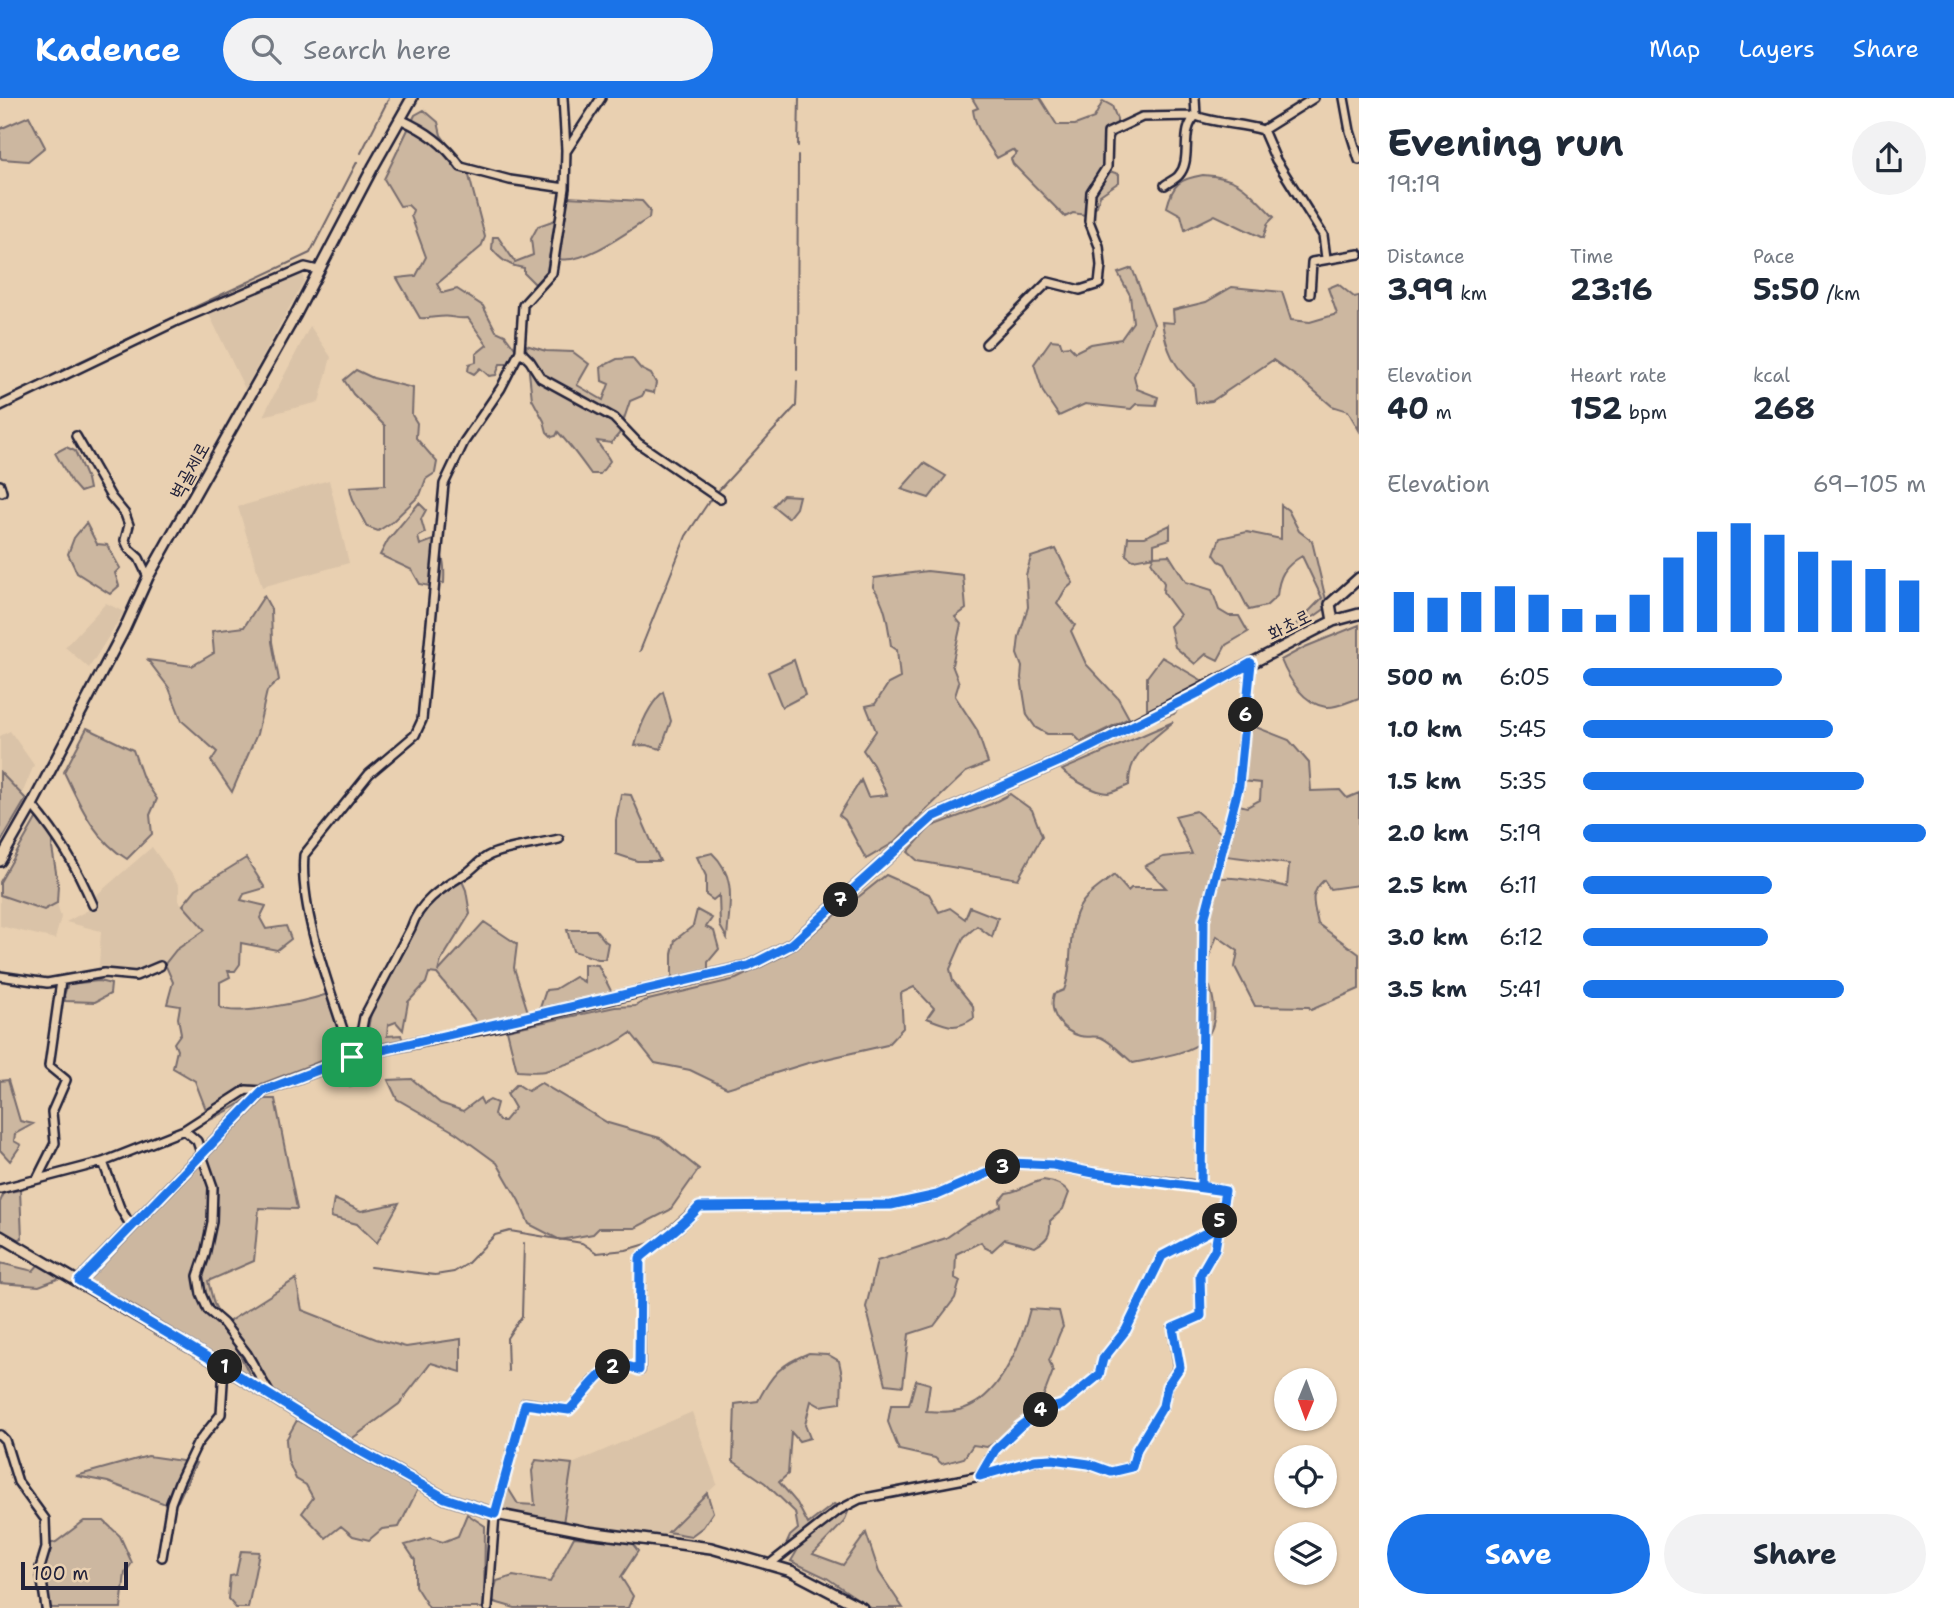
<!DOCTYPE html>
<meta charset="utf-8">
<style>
body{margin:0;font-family:"Shantell Sans","Poor Story",sans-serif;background:#f2f2f3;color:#1f2937;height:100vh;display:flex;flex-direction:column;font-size:26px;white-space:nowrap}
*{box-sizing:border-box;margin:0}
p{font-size:23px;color:#747a83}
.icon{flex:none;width:38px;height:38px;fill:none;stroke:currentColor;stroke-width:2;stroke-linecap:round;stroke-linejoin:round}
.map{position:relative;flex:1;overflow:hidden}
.panel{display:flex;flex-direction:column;background:#fff;width:595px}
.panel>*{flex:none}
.needle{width:46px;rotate:181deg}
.tools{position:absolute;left:1274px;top:1270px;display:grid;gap:14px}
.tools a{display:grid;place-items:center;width:63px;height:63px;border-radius:50%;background:#fff;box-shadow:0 2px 5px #0004;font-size:35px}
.scale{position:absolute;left:21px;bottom:18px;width:107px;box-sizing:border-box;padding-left:7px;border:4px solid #22223b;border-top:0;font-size:19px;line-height:24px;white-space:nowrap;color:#22223b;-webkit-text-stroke:5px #e9d0b1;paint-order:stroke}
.pin{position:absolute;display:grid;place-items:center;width:60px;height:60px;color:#fff;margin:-30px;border-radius:14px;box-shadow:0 4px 10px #0006}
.km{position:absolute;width:35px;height:35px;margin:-18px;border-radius:50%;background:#222;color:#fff;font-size:19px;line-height:35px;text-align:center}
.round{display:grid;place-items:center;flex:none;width:74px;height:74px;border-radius:37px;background:#f2f2f3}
.headline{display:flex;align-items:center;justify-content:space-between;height:119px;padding:0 28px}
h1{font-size:38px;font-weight:700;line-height:52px}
.metrics{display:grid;grid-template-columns:repeat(3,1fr);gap:10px;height:119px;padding:7px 28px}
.metrics div{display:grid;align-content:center}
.metrics b{font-size:30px;font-weight:700}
.metrics small{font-size:19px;font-weight:400}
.metrics p{font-size:19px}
.chart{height:196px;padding:14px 28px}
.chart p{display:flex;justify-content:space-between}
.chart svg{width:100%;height:126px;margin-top:7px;stroke:#1a73e8;stroke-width:6}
.cta{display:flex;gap:14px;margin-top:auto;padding:14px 28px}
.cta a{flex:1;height:80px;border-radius:42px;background:#1a73e8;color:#fff;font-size:28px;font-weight:700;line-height:80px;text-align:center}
.cta a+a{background:#f2f2f3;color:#1f2937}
ul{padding:0 28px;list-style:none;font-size:23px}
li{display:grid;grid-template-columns:112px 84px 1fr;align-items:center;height:52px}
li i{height:18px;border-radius:9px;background:#1a73e8}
header{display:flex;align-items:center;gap:42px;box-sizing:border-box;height:98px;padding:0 35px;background:#1a73e8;color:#fff}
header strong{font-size:33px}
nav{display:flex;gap:38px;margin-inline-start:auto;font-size:24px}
.search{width:490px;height:63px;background:#f2f2f3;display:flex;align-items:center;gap:18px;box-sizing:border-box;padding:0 24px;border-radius:38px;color:#747a83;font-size:26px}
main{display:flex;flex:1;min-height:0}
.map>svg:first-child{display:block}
</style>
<header>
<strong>Kadence</strong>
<div class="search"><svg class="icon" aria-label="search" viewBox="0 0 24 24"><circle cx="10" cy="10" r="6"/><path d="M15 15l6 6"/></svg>Search here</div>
<nav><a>Map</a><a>Layers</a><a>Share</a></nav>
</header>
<main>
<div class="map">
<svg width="1359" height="1510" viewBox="0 0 1359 1510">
<rect width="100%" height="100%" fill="#e9d0b1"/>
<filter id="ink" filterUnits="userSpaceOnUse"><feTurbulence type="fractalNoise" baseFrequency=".0143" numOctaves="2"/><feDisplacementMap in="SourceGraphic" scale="14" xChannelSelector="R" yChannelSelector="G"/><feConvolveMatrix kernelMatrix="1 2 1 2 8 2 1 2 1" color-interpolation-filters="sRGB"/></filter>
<g filter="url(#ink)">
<path fill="#dac3a8" d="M302,174L304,183L245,291L209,216Z
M310,228L331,259L319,304L263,318Z
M329,382L349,465L262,489L238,409Z
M106,505L124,514L89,570L65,549Z
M10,633L34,667L22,696L0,674V638Z
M152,749L179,788V803L205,832L176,852L160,873L135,874L99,868L101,833L66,824L92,810L93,800Z
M0,797L43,812L57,805L61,819L55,841L0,828Z
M692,1314L717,1386L664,1437L563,1425L572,1366Z"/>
<path fill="#ccb7a0" stroke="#776c6e" stroke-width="2" d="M972,0H1040L1057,27H1075L1094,20L1103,3L1112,8L1117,21V33L1111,45L1109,73L1119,76V84L1100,97L1097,108L1085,117L1073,115L1065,119L1013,66L1011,61L1017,55L1012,52L997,60C987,45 975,30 973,12L978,10Z
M424,12L438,24L441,37L468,74L485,139L481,149L437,186L442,195L457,191L483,208L496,233L505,237L517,253L511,266H500L496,277L489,278L480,270L474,276L468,273L469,266L476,264V256L487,247L468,220C460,221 458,220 451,219C442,217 430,221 420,220L397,180L416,178L426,159L411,118L413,112L408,107L400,108L384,81L415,17Z
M29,18L45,49L28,63L2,61L0,59V31Z
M1203,77C1241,79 1249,94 1274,119L1268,125L1263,140L1215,117L1185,132L1181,117L1167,109C1173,85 1180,81 1203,77Z
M567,99L642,103L650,112L649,120C627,134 585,166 559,161Z
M555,122L547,173L535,186L524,175V170C509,168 501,162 492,151L493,139H498L515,164L533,157L531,141L538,128Z
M1132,170L1154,226L1134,278L1137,291L1158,299L1156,307L1136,306L1131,311L1085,306L1059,318L1043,294L1034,266L1051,242L1060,243L1062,249L1069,248L1075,254L1091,246L1121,241L1133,224L1130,197L1118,175Z
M1338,186L1354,199L1359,198V332L1348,313L1332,308L1304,284L1273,262L1212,303L1196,305L1194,287C1174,269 1166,251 1162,224L1174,225L1173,212L1206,204L1232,189L1282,194L1291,222L1310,224L1337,216L1328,190Z
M526,247L546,253L573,254L589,266L577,287L603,302L609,286L602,283L601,269L617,261L632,260L641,271L651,276L656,285L654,295L645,293L642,298L630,303L619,336L611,345L597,343C600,350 606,355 610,363L600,376H591C581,362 571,348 558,334L556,338L552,339L547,334L544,323L532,301Z
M356,272L373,280L413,290L412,317L417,325L416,340L437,364L435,375L426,381L420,397L392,424L378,433L367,429C361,416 351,403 350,389L385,387V328L353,296L344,282Z
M66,349L75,353L87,381L89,391L80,394L72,385L55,355Z
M924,365L946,378L929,400L901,391Z
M783,397L799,398L796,410L788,420L773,408Z
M419,405L426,412L421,421L425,435L418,439L420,447L433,442C444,456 445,467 444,485L430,488L420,486L412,472L380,457L388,442Z
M1281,407L1288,412L1299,433L1312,443L1326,502V510L1280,543L1322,500L1302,458C1285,468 1279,477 1277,498L1266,508L1249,512L1225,466L1219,463L1214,456L1220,440L1247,434L1281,441Z
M86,425L97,446L107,447L120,470L115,475L119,488L110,496L77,475L68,456L74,440Z
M1170,427V441L1154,446V458L1169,457L1186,484L1212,492L1219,512L1229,518H1239L1248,534L1226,547L1218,562L1206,556L1195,566L1175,549L1170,528L1180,517L1163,494L1164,485L1151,464L1154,458L1133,462L1126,457L1128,439H1145Z
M1056,451L1073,485L1065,492L1057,506L1075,527L1071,533L1086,566L1118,600L1129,620L1081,644L1073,636H1047L1036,630L1027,617L1021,580L1022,569L1017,556L1019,539L1028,509L1026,477L1031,459Z
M927,473L963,477L966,511L955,519L961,526L952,567L959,585L955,598L977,632L988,665L966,674L927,711L895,744L866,761L845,722L839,717L861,682L868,699L887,697L873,667L863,652L876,633L866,608L875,606L888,586L900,580L897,552L891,548C888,527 886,506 873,489L874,480Z
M264,498L271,511L272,544L279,582L267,593L257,636L232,694L211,663L217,654L182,623L169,590L148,562L192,568L214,555L212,533L244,529Z
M1359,527V600C1350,603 1336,610 1326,609C1304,606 1289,582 1281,562L1305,549Z
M1162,559L1208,586L1180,600V609L1174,616L1156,622L1147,611V579Z
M794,562L805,597L782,609L768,574Z
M663,594L671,623L661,651L646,647L635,648C640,628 648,608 663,594Z
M1173,624C1152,642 1128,656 1129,687C1122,690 1115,694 1108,695C1096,695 1069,680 1062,672Z
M1248,626L1289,642L1309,665L1311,693L1340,692L1347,700L1359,695V787L1330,791L1324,782C1308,797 1314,806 1318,826L1359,856V891L1311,912L1309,909L1255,908L1235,869L1238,853L1217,838L1209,859L1200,862L1197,882L1210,889C1230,954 1180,954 1133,965C1124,958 1113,945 1102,940C1096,937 1087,940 1080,938C1062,933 1048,916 1054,896L1064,892C1076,863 1063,822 1088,798C1096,790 1106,784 1114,777L1128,793L1131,790H1166L1145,768L1163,759L1192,756L1175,718L1196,713L1222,736L1214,759L1212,784C1215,782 1219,780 1223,780C1232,778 1277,786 1287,789L1289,766L1226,758L1239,707L1247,709L1260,702L1261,685L1242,683Z
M87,630L133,652L143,680L157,701L150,717L152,736L127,761C94,741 80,707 64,674Z
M0,674L26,701L0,745Z
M621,696L631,697L660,763H637L616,756V722Z
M1010,696L1032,712L1042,738L1018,781L918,763L908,754L930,729L991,706Z
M37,719L54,738L52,750L58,786L57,805L44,812L0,797V784Z
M712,755C738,779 729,809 727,840L720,828L719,797L713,802L706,797V778L697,759Z
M246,760L265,790L244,796L241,802L266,808L260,820L266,831L286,828L291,841L277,852L241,845L240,866L235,873H228L230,879L220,884V909C235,920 309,902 328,896L344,954L261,986L250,999L235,1009L210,1022L195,983L173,970L177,952L174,945L181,935L178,920L180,908L167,906L173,884L165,866L176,852L205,832L183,807L196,791Z
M886,777L929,796L939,814L950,810L965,821L970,809L998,820L992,839L977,828L964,839L950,871L953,883L973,908L974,920C955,933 947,928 927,920L934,910L914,889L901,895L903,930L887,947L808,965L727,990L690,972L655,965L631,935C606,953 574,964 545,973C537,975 525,973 517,973L507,932L615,909L635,908L644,903L736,881L787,856Z
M462,783L466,792L470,816L441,863L438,874L484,824L517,846L514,870L528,914L478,926L437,876L429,875L426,885L408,904L403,932L396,924L388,927L387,938L401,937L403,943L367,950C367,909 379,895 398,861C409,850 412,836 418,822C423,809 433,802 443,794C450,790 453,786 462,783Z
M697,812L712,820L706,829L714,833L719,851L708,864V873L672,883V856L675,842L693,828Z
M567,832H596L605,843L608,845L605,861H598L573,853Z
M584,866L598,867L612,895L540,910L546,892L555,891L575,879L584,884Z
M99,883L111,886L110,896L95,904L65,903L64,897L68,886Z
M360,969L366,984L350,989L345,974Z
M412,981L440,1005L463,1013L480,1000L483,1006L490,1002L497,1005L494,1016L499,1023H504L515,1010L507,996L517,986L528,993L541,985L608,1025L660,1040L699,1071L670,1112L635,1130H599L593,1136L560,1142L529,1126L519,1103L497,1065L456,1035L397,1001L388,982Z
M8,982L20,1023L33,1026L15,1036L14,1043L21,1047L10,1063L0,1052V983Z
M264,1001H275L297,1111L259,1110L254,1163L208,1183L214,1206L251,1279L128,1204L84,1181Z
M1043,1082C1053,1083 1063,1086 1069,1095L1063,1111L1050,1123C1051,1137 1047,1142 1035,1149L1005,1141L992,1153L984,1149L981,1144L956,1156L955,1180L960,1183L955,1200L934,1228L909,1236L903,1288L886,1286L866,1209L877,1163L946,1140L966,1126L1001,1108L1000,1102L1006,1095C1021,1093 1029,1085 1043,1082Z
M20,1092L22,1140L0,1150V1104L4,1095Z
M334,1101L361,1113L399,1105L377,1145L357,1126L331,1119Z
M0,1165L33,1173L39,1166L60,1180L39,1188L0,1185Z
M296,1181L302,1212L376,1241L406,1249L461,1241V1274L431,1265L399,1306L350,1342L273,1292L228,1224Z
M1030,1211L1059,1213L1063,1229C1056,1240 1056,1250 1049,1262L1053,1273L1042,1302L998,1343L987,1349L973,1347L964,1360L942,1366L935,1360L899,1352L888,1324L891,1307H909L916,1282L930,1286L926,1313C941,1314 956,1315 970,1308C1002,1294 1022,1243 1030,1211Z
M809,1255L827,1256L839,1263L842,1277L841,1305L820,1308L811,1303L805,1327L810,1340L799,1343L791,1334L788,1376L779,1384L797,1405L808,1426L834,1406L848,1414L844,1424L813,1456L843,1467L866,1435L879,1474L903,1510H871L827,1480L791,1463L797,1453L786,1447L790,1438L798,1431L795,1414L765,1385L733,1363L735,1306L758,1303C772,1276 781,1266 809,1255Z
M297,1322L418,1391L399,1429L382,1431L369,1442L353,1438L341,1428L326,1440L302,1415L313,1400L306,1387L296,1381L288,1363L286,1342Z
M148,1358L196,1365L178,1403L168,1407L108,1384L76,1378Z
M536,1362L572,1366L563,1425L499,1414L508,1390L518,1406L535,1407L532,1373Z
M707,1395L713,1414L703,1429L691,1438L668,1434Z
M467,1416L485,1428L484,1510H429L415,1488V1462L405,1447L430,1440L443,1444L458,1438Z
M84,1423H104L120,1438L132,1465L125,1475L121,1510H50L44,1472L49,1446L56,1444Z
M574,1439L631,1444L638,1453L621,1479L633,1498L628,1510H515L491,1503L497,1483L513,1478L550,1484Z
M241,1453L259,1454L248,1510H236L228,1501L230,1478L236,1477Z"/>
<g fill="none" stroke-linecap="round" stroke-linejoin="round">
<path stroke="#6f6569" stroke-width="2" d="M798,48L799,0
M361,55L389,0
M178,217L310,155L357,64
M77,265L168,222
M797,272L798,58
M718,393L796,308L797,283
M640,553L686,438L710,402
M1068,1074L1104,1080
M973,1085L1025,1069
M894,1110L927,1105L936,1101
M860,1111H869
M730,1112L854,1111
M370,1169L435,1177L454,1174L467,1166L495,1137L510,1133L582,1145L597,1155L626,1152L650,1145L691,1109
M508,1273L507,1240L522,1218L524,1145"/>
<defs>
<path id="minor" d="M563,0L566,52L565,90L552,175L523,207L520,253L530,263L541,280L614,320L638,345L720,401
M1195,0L1196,18C1217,26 1241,25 1263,32L1276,62L1323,137L1326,160
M1344,0L1350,33L1359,62
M400,21C426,33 444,45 461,69L510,82L565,90
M1263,32L1314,0
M567,52L601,0
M1310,196L1312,164L1359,156
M986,246L1048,184L1080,192L1099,186L1101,168L1099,148L1089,123L1091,94L1107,69L1108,35L1142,19L1196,18C1179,33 1193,61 1179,77C1176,81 1169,84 1165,87
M0,308L175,224L305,169L318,172
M76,338L111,399L125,416L129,427L125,442L129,451L139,460L148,479
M0,387L2,394
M32,707C60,740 76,768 93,807
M0,878L47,885L104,875L136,878L160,868
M357,957L364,919L411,830C420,802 444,789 468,774C475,769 481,761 490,757C508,749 539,746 559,741
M352,959C334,901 299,816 304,757L369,676L415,637L422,622L444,386L464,344L501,290L520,253
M184,1032L197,1043L213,1089L212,1124L205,1157L198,1178L201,1196L208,1212L223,1225L247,1256L271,1298
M103,1064L120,1110L131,1128
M37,1081L55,1045L52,1014L66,982L49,968L61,883
M0,1091L103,1064L184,1032L246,992L263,993
M1219,1128L1225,1093L1201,1088L1204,822L1239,687L1251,565
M0,1337L5,1342L18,1384L45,1421L46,1450L40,1470L46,1510
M162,1459L171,1405L179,1384L197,1346L221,1316L224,1269
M770,1466L839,1412L860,1401L980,1378L995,1352L1019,1329L1040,1313L1062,1307L1099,1277L1103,1261L1126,1232L1162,1158L1219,1128L1215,1151L1200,1177L1201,1218L1173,1230L1179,1269L1167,1288L1163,1308L1137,1351L1132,1369L1111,1374L1089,1366L1052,1361L1035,1362L980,1378
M488,1510L495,1416L525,1305L569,1312C591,1291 604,1256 640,1272V1160C660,1143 682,1130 699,1109L891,1107L937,1097L1011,1065L1053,1067L1094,1075L1201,1088"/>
<path id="tertiary" d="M1333,523L1330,506L1359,480
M0,763L32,707L124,532L148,479L296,216L373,69L412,0
M0,1138L224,1269L355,1350L445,1400L495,1416L588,1434L711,1450L791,1473L862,1510
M79,1183L263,993L357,957L486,930L749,868L792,846L933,719L1074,657L1333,523L1359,516"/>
</defs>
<use href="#minor" stroke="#22223b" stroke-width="12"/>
<use href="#tertiary" stroke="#22223b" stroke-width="14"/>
<use href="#minor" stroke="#e9d0b1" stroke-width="7"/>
<use href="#tertiary" stroke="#e9d0b1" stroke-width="9"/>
</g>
</g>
<g fill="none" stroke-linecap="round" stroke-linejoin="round" filter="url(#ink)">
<defs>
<path id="route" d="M352,959L263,993L79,1183L224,1269L355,1350L445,1400L495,1416L525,1306L569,1312C591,1292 604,1255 639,1272L640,1160C660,1143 682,1129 699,1109L891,1107L937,1097L1011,1065L1053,1067L1094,1075L1225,1093L1219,1128L1162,1158L1126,1232L1103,1261L1099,1277L1062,1307L1040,1313L1019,1329L995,1352L980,1378L1035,1362L1052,1361L1089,1366L1111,1374L1132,1369L1137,1351L1163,1308L1167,1288L1180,1269L1173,1230L1201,1218L1200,1177L1215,1151L1225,1093L1201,1088L1204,822L1239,687L1251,565L1198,595L1074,657L933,719L792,846L749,868L352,959"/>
</defs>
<use href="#route" stroke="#fff" stroke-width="14"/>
<use href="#route" stroke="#1a73e8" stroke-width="9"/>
</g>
<g text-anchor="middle" stroke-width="5" stroke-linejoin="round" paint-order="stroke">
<g font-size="19" fill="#22223b" stroke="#e9d0b1">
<text transform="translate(189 372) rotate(-61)" y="7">벽골제로</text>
<text transform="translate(1289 526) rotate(-27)" y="7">화초로</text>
</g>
</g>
</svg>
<div class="tools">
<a><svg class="needle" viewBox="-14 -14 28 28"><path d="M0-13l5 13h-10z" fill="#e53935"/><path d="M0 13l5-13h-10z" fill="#747a83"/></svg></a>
<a><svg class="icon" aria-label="locate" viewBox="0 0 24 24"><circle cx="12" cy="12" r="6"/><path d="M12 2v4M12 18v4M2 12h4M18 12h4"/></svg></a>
<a><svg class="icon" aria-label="layers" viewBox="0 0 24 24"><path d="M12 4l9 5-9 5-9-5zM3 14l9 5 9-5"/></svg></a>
</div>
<div class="scale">100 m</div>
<div class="pin" style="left:352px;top:959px;background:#1e9e55"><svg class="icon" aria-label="arrive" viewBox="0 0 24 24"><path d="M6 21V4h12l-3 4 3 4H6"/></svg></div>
<b class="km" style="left:225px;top:1269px">1</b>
<b class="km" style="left:613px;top:1269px">2</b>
<b class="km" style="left:1003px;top:1069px">3</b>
<b class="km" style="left:1041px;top:1312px">4</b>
<b class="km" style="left:1220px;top:1123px">5</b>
<b class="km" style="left:1246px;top:617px">6</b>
<b class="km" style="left:841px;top:802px">7</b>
</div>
<section class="panel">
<div class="headline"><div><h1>Evening run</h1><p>19:19</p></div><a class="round"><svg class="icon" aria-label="share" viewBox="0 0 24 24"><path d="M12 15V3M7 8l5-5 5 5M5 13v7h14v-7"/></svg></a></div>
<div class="metrics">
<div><p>Distance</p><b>3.99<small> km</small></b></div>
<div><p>Time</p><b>23:16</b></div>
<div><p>Pace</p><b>5:50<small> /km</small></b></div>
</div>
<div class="metrics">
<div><p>Elevation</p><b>40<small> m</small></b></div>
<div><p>Heart rate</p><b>152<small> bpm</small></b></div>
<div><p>kcal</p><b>268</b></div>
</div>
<div class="chart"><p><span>Elevation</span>69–105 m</p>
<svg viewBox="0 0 160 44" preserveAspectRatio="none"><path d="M5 44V30M15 44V32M25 44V30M35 44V28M45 44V31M55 44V36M65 44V38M75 44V31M85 44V18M95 44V9M105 44V6M115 44V10M125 44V16M135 44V19M145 44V22M155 44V26"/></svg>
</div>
<ul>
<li><b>500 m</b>6:05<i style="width:58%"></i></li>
<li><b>1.0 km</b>5:45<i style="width:73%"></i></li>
<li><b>1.5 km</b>5:35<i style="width:82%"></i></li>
<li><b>2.0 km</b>5:19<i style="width:100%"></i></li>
<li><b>2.5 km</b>6:11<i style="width:55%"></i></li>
<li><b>3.0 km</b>6:12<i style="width:54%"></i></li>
<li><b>3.5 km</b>5:41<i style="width:76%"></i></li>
</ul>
<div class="cta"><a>Save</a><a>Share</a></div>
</section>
</main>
